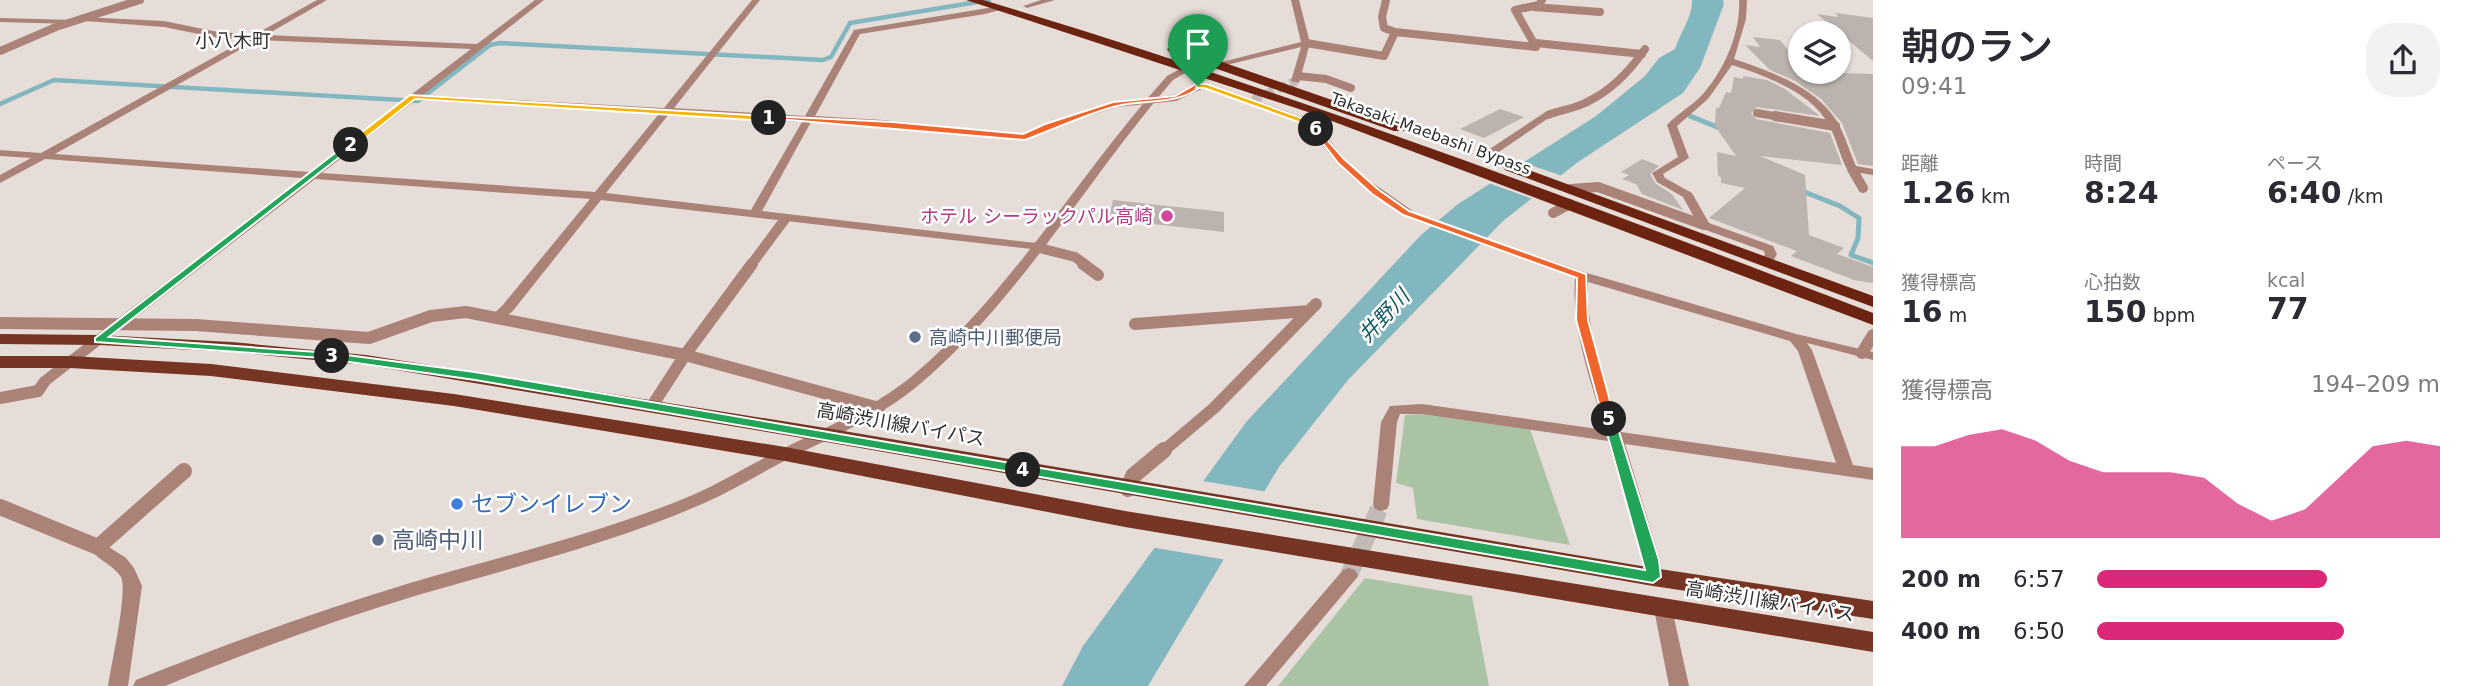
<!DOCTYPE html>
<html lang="ja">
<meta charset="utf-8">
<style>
body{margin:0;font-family:"DejaVu Sans","Noto Sans JP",sans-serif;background:#f2f2f3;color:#2b2b33;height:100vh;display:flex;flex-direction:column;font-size:26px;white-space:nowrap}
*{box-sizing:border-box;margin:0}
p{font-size:23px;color:#7c7c81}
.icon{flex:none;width:38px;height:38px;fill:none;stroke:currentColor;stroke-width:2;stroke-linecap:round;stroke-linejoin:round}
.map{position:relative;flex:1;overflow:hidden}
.side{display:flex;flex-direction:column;background:#fff;width:595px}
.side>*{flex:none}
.buttons{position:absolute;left:1788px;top:21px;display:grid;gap:14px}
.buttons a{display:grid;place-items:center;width:63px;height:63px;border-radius:50%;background:#fff;box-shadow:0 2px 5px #0004;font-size:35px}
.pin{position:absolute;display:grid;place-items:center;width:60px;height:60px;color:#fff;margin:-72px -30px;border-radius:50% 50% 50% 0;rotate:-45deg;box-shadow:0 0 7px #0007}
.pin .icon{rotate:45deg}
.km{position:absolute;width:35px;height:35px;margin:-18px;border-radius:50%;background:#222;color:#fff;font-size:19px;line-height:35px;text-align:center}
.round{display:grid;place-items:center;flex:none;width:74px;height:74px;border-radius:28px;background:#f2f2f3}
.headline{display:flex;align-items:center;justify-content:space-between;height:119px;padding:0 28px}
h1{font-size:38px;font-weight:600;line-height:52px}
.figures{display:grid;grid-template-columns:repeat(3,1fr);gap:10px;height:119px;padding:7px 28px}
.figures div{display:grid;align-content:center}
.figures b{font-size:30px;font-weight:600}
.figures small{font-size:19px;font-weight:400}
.figures p{font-size:19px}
.chart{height:196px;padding:14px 28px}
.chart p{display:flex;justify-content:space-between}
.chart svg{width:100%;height:126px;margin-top:7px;fill:#db2777;opacity:.7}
ul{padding:0 28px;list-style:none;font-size:23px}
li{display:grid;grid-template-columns:112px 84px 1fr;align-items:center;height:52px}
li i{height:18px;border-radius:9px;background:#db2777}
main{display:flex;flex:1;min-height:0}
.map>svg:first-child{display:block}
</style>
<main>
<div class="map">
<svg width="1873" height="686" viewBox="0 0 1873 686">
<rect width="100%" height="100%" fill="#e6ddd9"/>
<path fill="#aac3a4" d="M1425,414L1530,429L1570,545L1417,519L1413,488L1396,483L1405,415Z
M1365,578L1472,596L1489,686H1278Z"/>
<path fill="#83b7bf" d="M1692,0H1723L1724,4L1700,68L1683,93L1578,162L1503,221L1348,380L1279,467L1148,686H1062L1083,646L1247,421L1421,235L1458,204L1596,116L1645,76L1659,58L1675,49C1680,33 1693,16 1692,0Z"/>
<path fill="#e6ddd9" d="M1519,161L1565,177L1536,200L1486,182Z
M1197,480L1268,492L1227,560L1150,547Z"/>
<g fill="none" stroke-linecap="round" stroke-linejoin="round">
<path stroke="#83b7bf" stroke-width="4.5" d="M0,104L54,80L418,101L490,45L500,43L823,60L831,57L850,23L989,0
M1690,116L1694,118"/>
<path stroke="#83b7bf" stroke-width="5" d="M1690,116L1722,129
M1797,189L1840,206L1859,218L1858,238L1851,255L1873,263"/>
</g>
<path fill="#bcb3af" d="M1836,13L1873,18V61L1817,14L1838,17Z
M1753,37L1780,40L1801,66V72L1873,74V166L1858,164L1842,123L1821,99L1795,81L1770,70L1745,45L1760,47Z
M1743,76L1767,80L1785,89L1820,116L1757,107L1751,113L1756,119L1830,133L1842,165L1760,156L1805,175L1809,235L1844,248L1837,254L1873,267V283L1854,280L1791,256L1797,251L1709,218L1745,188L1721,183V177L1718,176L1717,152L1736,156L1715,126L1716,108H1719L1726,92L1731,93L1734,77L1743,79Z
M1500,109L1524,117L1484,138L1460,129Z
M1642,159L1659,166L1650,174L1656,184L1672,194L1683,210L1642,194L1636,184L1622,179L1629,175L1621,172Z
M1113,200L1224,212V232L1109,219Z"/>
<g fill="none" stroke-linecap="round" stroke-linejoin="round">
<path stroke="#c2bab7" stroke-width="9" stroke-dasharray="9 4.5" stroke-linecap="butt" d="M1253,100L1296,81"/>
<path stroke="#c2bab7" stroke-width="18" stroke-dasharray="18 9" stroke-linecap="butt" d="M1349,575L1381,505"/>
<path stroke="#aa8277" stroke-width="8" d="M1534,7L1600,12
M1395,32L1536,47L1515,10L1539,5L1542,0
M1306,43L1384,56L1395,32L1384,28L1382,17L1386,0
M1536,43L1642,54
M0,51L56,27L140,0
M1298,76L1326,79L1351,88
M1757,113L1786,118
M1548,115C1560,110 1573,109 1585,103C1609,92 1630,71 1645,49"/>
<path stroke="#aa8277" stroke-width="10" d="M1775,116L1835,126
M1852,169L1863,188
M1571,189L1598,187L1704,225
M1553,213L1570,204
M1036,247L1075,257L1086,265
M751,265L785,219"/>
<path stroke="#aa8277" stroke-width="12" d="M1083,264L1098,275
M0,323L196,325L369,338L431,316L466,312L685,355L879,408
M1135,324L1309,311
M1862,353L1873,335
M0,398L38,391
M652,406L685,355L752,264
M1162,452L1214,408L1316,304"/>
<path stroke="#aa8277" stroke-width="16" d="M1128,489L1133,476L1164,450
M0,507L98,547L184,471"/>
<path fill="#aa8277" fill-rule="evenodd" d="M317,0H327L266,35L477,44L535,0H544L423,95L664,108L752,0H760L674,108L805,116L854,30L1000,6V10L985,14L860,34L815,116L883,120L1024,134L1044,124L1113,102L1174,95L1201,83H1207L1314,121L1345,159L1363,176L1417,214L1587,273L1796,334L1873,352V360L1807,343L1812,350L1853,465L1873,468V480L1625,444L1660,560L1662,577L1659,582L1653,584L1647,582L1642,560L1608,441L1422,414H1400L1397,422L1389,505L1387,509L1381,511L1375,509L1373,505L1381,422L1390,406L1422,404L1605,430C1591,380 1571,330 1575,278L1409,218L1355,180L1337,163L1306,125L1204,88L1176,101L1117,107L1052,128L1025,140L883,126L811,122L762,211L1036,243L1042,247L1040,250L601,200L512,312L497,321L490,317L502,306L590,199L315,179L50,384L43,394H33L31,391L40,378L302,178L45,159L0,183V175L31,158L0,156V150L41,153L245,40L213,37L164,27L85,21H82V17L164,21L213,31L254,35ZM257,40L471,49L310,172L55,154ZM416,100L659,114L595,192L322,173ZM669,114L802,122L751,210L606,193ZM1588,282L1790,341L1798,351L1836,463L1621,432C1607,384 1585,333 1588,282Z
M1041,0H1055L1027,8L1023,6Z
M1291,0H1299L1310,43L1299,83L1291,81L1301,47L1218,67V63L1301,42Z
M1739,0H1747L1746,19L1734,59C1772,72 1819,88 1839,125C1846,138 1850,153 1856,166L1873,169V175L1848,171C1840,157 1837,140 1829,125C1811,92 1766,76 1732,65L1708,99L1677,126L1689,158L1663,174L1665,178L1692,193L1709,223L1773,246L1777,254L1771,265L1767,266L1761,262L1765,254L1764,251L1700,228L1683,197L1657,182L1652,173L1678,157L1667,125C1677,114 1690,107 1701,96C1723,73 1741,33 1739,0Z
M0,18L73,20L77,22L73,24L0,22Z
M1544,113L1553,115L1487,160H1479V156Z
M98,540L126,558L134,568L142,586L128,686H108C111,666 128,591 121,577C113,564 96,560 89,547L92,542Z
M1349,568L1355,570L1358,575L1355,580L1266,686H1244L1343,570Z
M1663,601L1670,604L1672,609L1689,686H1669L1654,609L1656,604Z"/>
<path fill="#aa8277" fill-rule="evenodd" d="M1221,62L1224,63V67L1185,73L1173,80C1087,179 1021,298 920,384C881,417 834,436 788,459C759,474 732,491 702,504C611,544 513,567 418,595C332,621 248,652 165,686H133L136,680C226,644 317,611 410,583C503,556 598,534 688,497C718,484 746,467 776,452C822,429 870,410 911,377C1012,292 1079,174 1167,76L1180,69Z"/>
<path fill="#763422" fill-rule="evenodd" d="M0,334L99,335L232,342L366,355L826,428L1653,568L1873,601V619L1653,586L826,442L366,365L232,352L99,345L0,344Z
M0,356H70L211,364L454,394L785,447L1125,511L1873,632V652L1125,527L785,461L454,406L211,376L70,368H0Z"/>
<path fill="#6c2411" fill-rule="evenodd" d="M966,0H983C1285,90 1579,201 1873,313V325L1308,112Z
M1173,45L1404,125L1406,128L1404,131H1394L1169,52L1167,49Z
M1510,163L1873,296V307L1505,170L1503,167L1505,164Z"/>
</g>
<path fill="#f0652b" stroke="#fff" stroke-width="2" d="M1196,84L1202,86C1175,107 1144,98 1113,107C1082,116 1054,129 1025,140L765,118L769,116L893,122L1023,134L1045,124L1113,102L1175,96Z"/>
<path fill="#f5b400" stroke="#fff" stroke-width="2" d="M410,95L769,116L773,118L769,121L415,99L354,147H348V143Z"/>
<path fill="#22a559" stroke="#fff" stroke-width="2" d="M348,143L355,145L109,337L332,353L338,356L336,359L95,342V338Z"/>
<path fill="#22a559" stroke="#fff" stroke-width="2" d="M332,353L475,372L1023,465L1029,470L1023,474L475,380L328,359L327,356Z"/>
<path fill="#22a559" stroke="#fff" stroke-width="2" d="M1609,415L1615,419L1659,560L1661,577L1653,583L1023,474L1016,470L1023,465L1645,570L1603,419Z"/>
<path fill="#f0652b" stroke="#fff" stroke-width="2" d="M1316,127L1344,159L1379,190L1409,211L1586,274L1588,320L1615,419L1613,422H1604L1603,419L1576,320L1577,278L1403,215L1372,194L1338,163L1312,129Z"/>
<path fill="#f5b400" stroke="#fff" stroke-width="2" d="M1198,84H1207L1313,122L1320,129L1313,131L1307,125L1204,88H1196Z"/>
<circle fill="#d1479c" stroke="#fff" stroke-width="2.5" cx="1167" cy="216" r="7"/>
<g fill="#5c6f8a" stroke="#fff" stroke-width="2.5">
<circle cx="915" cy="337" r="7"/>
<circle cx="378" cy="540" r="7"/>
</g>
<circle fill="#3f7fe0" stroke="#fff" stroke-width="2.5" cx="457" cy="504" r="7"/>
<g text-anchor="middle" stroke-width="5" stroke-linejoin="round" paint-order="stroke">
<g font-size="16" fill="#332f2e" stroke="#fff">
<text transform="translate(1431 133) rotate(20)" y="6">Takasaki-Maebashi Bypass</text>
</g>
<g font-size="19" fill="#332f2e" stroke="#fff">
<text x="233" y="47">小八木町</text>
</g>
<g font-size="19" fill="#b23c85" stroke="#fff" text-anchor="end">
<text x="1153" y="223">ホテル シーラックパル高崎</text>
</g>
<g font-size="19" fill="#4e5e75" stroke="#fff" text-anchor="start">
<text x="929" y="344">高崎中川郵便局</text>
</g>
<g font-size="19" fill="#332f2e" stroke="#fff">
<text transform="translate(901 424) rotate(10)" y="7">高崎渋川線バイパス</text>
<text transform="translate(1770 601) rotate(9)" y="7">高崎渋川線バイパス</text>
</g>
<g font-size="21" font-style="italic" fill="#145c65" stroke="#fff">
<text transform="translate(1384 316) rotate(-47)" y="7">井野川</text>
</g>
<g font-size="23" fill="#366cbe" stroke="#fff" text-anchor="start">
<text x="471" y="512">セブンイレブン</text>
</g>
<g font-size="23" fill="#4e5e75" stroke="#fff" text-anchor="start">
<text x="392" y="548">高崎中川</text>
</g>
</g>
</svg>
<div class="buttons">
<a><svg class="icon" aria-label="layers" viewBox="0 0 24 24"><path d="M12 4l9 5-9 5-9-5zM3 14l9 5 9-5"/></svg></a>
</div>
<div class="pin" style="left:1198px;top:86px;background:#1e9e55"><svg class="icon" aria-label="arrive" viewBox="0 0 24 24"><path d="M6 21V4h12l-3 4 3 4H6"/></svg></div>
<b class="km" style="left:769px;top:118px">1</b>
<b class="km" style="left:351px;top:145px">2</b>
<b class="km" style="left:332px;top:356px">3</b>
<b class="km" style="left:1023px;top:470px">4</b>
<b class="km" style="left:1609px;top:419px">5</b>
<b class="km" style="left:1316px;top:129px">6</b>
</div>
<section class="side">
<div class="headline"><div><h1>朝のラン</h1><p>09:41</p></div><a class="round"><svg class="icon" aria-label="share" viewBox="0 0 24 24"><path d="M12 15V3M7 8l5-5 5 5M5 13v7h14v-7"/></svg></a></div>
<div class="figures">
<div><p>距離</p><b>1.26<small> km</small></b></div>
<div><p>時間</p><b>8:24</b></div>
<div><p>ペース</p><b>6:40<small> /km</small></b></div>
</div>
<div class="figures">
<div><p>獲得標高</p><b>16<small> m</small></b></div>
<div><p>心拍数</p><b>150<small> bpm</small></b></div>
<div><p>kcal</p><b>77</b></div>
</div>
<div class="chart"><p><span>獲得標高</span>194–209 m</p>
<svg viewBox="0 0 160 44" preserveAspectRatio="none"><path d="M0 44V12L10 12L20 8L30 6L40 10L50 17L60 21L70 21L80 21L90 23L100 32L110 38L120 34L130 23L140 12L150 10L160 12V44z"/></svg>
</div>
<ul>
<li><b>200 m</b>6:57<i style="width:67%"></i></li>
<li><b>400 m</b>6:50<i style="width:72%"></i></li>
</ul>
</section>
</main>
